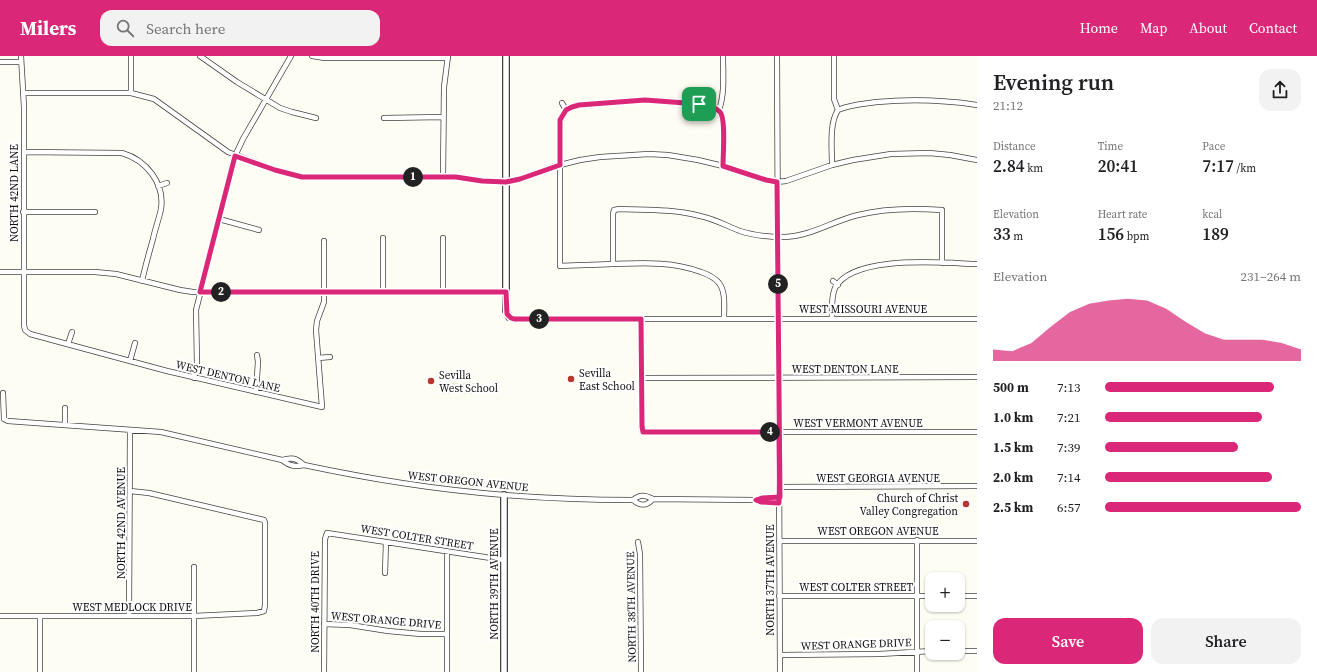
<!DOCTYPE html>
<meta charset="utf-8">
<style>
body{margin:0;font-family:"Source Serif 4",serif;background:#f2f2f2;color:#202124;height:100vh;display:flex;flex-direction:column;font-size:15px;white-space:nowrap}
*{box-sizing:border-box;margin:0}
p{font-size:13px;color:#757577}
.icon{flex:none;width:22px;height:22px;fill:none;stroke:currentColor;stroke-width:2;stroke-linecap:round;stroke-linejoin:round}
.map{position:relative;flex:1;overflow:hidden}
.panel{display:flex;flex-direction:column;background:#fff;width:340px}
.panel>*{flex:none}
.buttons{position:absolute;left:925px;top:516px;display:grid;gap:8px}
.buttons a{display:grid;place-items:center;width:40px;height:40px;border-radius:8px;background:#fff;box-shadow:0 1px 3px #0004;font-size:20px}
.pin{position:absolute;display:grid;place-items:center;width:34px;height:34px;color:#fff;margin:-17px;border-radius:8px;box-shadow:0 2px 6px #0006}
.km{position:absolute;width:20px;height:20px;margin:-10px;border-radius:50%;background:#222;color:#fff;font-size:11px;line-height:20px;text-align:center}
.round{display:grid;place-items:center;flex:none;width:42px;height:42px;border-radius:12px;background:#f2f2f2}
.summary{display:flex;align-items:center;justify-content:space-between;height:68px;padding:0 16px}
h1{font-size:22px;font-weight:600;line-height:30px}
.metrics{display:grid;grid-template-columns:repeat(3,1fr);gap:6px;height:68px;padding:4px 16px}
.metrics div{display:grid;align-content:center}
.metrics b{font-size:17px;font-weight:600}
.metrics small{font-size:11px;font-weight:400}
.metrics p{font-size:11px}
.chart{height:112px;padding:8px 16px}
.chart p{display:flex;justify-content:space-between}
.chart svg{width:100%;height:72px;margin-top:4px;fill:#db2777;opacity:.7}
.action{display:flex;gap:8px;margin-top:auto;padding:8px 16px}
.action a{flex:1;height:46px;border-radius:12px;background:#db2777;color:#fff;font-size:16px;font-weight:600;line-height:46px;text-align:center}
.action a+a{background:#f2f2f2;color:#202124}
ul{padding:0 16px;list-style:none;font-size:13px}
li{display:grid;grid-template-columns:64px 48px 1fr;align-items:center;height:30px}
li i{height:10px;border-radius:5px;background:#db2777}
header{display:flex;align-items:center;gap:24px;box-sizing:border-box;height:56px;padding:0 20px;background:#db2777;color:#fff}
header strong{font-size:19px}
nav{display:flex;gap:22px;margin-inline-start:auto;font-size:14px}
.search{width:280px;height:36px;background:#f2f2f2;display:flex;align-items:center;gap:10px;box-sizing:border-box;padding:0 14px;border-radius:12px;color:#757577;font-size:15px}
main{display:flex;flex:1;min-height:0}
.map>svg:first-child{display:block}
</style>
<header>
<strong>Milers</strong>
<div class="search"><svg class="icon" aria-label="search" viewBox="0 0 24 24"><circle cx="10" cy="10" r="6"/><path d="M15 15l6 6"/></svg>Search here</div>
<nav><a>Home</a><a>Map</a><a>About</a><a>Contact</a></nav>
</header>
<main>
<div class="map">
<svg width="977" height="616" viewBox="0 0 977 616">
<rect width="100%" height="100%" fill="#fefdf3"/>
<path fill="#e1efcf" d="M441,327H458V338H441Z
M460,327H478V338H460Z"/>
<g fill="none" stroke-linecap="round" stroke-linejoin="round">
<defs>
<path id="minor" d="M21,0L24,51V269L25,274L30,278L167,315L322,351L316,274L317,265L324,246V185
M200,0L237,26L280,52L292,56L316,62
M312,0L325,2H448
M723,0C723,18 725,37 719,54L723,64V110
M777,0L780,616
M0,6H20
M23,37H131L154,43L228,96L275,114L302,121H456L483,125L506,126L520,123L552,111L580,104L600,101L649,98L668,99L698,104L723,110L766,124L777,126L786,125L832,109L853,104L891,98L929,97L950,99L977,104
M131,37V0
M562,47L566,54
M719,54L699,48L645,44L579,49C563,53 561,59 560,74V210C578,209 595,209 612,208C642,207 672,205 701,216C707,218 714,221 719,227C726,236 724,251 724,263
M838,54C851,48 863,48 877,46C911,43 944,44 977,49
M384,62L443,61
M24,96L122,97C146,104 165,127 161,153C159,163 155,173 153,183C149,197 145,211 142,225
M832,109C832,93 829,67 838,54L834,43V0
M443,121L444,31L448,0
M158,130L167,127
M23,156H95
M219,163L259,174
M383,182V236
M443,182V236
M613,208V158L614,154L619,153C646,154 674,153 700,160C715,163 727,170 740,175C755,180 770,181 785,181C811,180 833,165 858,159C885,152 915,152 942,154V207
M0,216H95L116,218L180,234L193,236H506
M833,225L838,229
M509,261L517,263H977
M641,263V370L643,376H977
M832,263C832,253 831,241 835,232C853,198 943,207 977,208
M68,288L72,276
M318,302L330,301
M130,305L135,287
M194,322L197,308L196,254L235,100L243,83L291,0
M642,322L977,321
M256,336L258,306L257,299
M3,337L4,363L8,365L161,376L282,404C290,410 294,411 304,409C337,416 369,422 402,427C479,439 556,444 633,444C640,450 646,451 653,443
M65,369V352
M282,404C292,401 296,402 304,409
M779,431L977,430
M633,444C640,438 645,439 653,443L756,444L762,442L779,441
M756,444L761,446L779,447
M917,484V616
M779,485H977
M638,486L640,498L641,616
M447,495V616
M385,517L386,486
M779,540H932
M958,540H977
M0,560H194L257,557L264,555L265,549V467L264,464L149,437L130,435
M40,560V616
M129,560L130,374
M324,568L350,569L388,575L421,578H447
M958,595H977
M780,599L879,598L932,595
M194,616V511
M324,616L325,483L327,477L504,504"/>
<path id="tertiary" d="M506,0V255L509,261
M504,439V616"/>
</defs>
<use href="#minor" stroke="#434343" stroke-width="6"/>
<use href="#tertiary" stroke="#434343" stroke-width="8"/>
<use href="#minor" stroke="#fff" stroke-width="4.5"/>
<use href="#tertiary" stroke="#fff" stroke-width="5.5"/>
</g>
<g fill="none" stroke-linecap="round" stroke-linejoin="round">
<defs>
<path id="route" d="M699,48L645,44L579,49L572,51L566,54L560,64V109L520,123L506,126L482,125L456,121H302L275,114L235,100L200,236H506L507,258L511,262L514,263H641L642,370L643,376H779C779,400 780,424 779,447L761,446L756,444L762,442L780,441L777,126L766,124L723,110C723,99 726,62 720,56C716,51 706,49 699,48"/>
</defs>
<use href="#route" stroke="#fff" stroke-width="8"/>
<use href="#route" stroke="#db2777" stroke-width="5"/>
</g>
<g fill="#b73730" stroke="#fff" stroke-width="1.5">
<circle cx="571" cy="323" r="4"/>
<circle cx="431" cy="325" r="4"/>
<circle cx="966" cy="448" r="4"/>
</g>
<g text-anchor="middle" stroke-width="4" stroke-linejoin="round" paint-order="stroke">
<g font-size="11" fill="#101010" stroke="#fff">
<text transform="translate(14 137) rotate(-90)" y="4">NORTH 42ND LANE</text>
<text x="863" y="257">WEST MISSOURI AVENUE</text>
<text x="845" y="317">WEST DENTON LANE</text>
<text transform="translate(228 320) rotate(13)" y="4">WEST DENTON LANE</text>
<text x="858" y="371">WEST VERMONT AVENUE</text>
<text x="878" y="426">WEST GEORGIA AVENUE</text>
<text transform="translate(468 425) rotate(6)" y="4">WEST OREGON AVENUE</text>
<text transform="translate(121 467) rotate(-90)" y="4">NORTH 42ND AVENUE</text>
<text x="878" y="479">WEST OREGON AVENUE</text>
<text transform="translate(417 481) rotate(9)" y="4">WEST COLTER STREET</text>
<text transform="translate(770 524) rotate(-90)" y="4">NORTH 37TH AVENUE</text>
<text transform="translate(494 528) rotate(-90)" y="4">NORTH 39TH AVENUE</text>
<text x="856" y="535">WEST COLTER STREET</text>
<text transform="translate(315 546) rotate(-90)" y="4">NORTH 40TH DRIVE</text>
<text x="132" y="555">WEST MEDLOCK DRIVE</text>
<text transform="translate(631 551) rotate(-91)" y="4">NORTH 38TH AVENUE</text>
<text transform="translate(386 564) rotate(5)" y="4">WEST ORANGE DRIVE</text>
<text transform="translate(856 588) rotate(-2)" y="4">WEST ORANGE DRIVE</text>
</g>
<g font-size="11" fill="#101010" stroke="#fff" text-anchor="start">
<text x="579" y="321">Sevilla<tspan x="579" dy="13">East School</tspan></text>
<text x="439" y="323">Sevilla<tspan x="439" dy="13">West School</tspan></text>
<text x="958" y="446" text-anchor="end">Church of Christ<tspan x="958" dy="13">Valley Congregation</tspan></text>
</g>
</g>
</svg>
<div class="buttons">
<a>+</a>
<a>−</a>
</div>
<div class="pin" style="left:699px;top:48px;background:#1e9e55"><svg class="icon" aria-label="arrive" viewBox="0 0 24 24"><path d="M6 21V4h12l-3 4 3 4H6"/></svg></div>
<b class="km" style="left:413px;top:121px">1</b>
<b class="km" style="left:221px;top:236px">2</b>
<b class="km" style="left:539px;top:263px">3</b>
<b class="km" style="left:770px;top:376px">4</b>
<b class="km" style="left:778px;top:228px">5</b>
</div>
<section class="panel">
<div class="summary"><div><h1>Evening run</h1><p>21:12</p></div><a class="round"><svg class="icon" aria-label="share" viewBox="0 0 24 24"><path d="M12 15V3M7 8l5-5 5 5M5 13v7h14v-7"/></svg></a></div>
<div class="metrics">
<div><p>Distance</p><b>2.84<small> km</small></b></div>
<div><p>Time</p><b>20:41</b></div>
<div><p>Pace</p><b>7:17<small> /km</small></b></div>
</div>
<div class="metrics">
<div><p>Elevation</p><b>33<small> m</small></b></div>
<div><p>Heart rate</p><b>156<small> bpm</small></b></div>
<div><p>kcal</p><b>189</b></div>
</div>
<div class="chart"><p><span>Elevation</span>231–264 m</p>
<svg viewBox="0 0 160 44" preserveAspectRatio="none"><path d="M0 44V37L10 38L20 33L30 23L40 14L50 9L60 7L70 6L80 7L90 12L100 20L110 27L120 31L130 31L140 31L150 33L160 37V44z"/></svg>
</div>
<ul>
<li><b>500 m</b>7:13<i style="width:86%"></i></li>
<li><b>1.0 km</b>7:21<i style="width:80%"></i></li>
<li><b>1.5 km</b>7:39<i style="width:68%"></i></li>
<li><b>2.0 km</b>7:14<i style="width:85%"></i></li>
<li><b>2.5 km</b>6:57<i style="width:100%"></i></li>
</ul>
<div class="action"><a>Save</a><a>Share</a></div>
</section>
</main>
